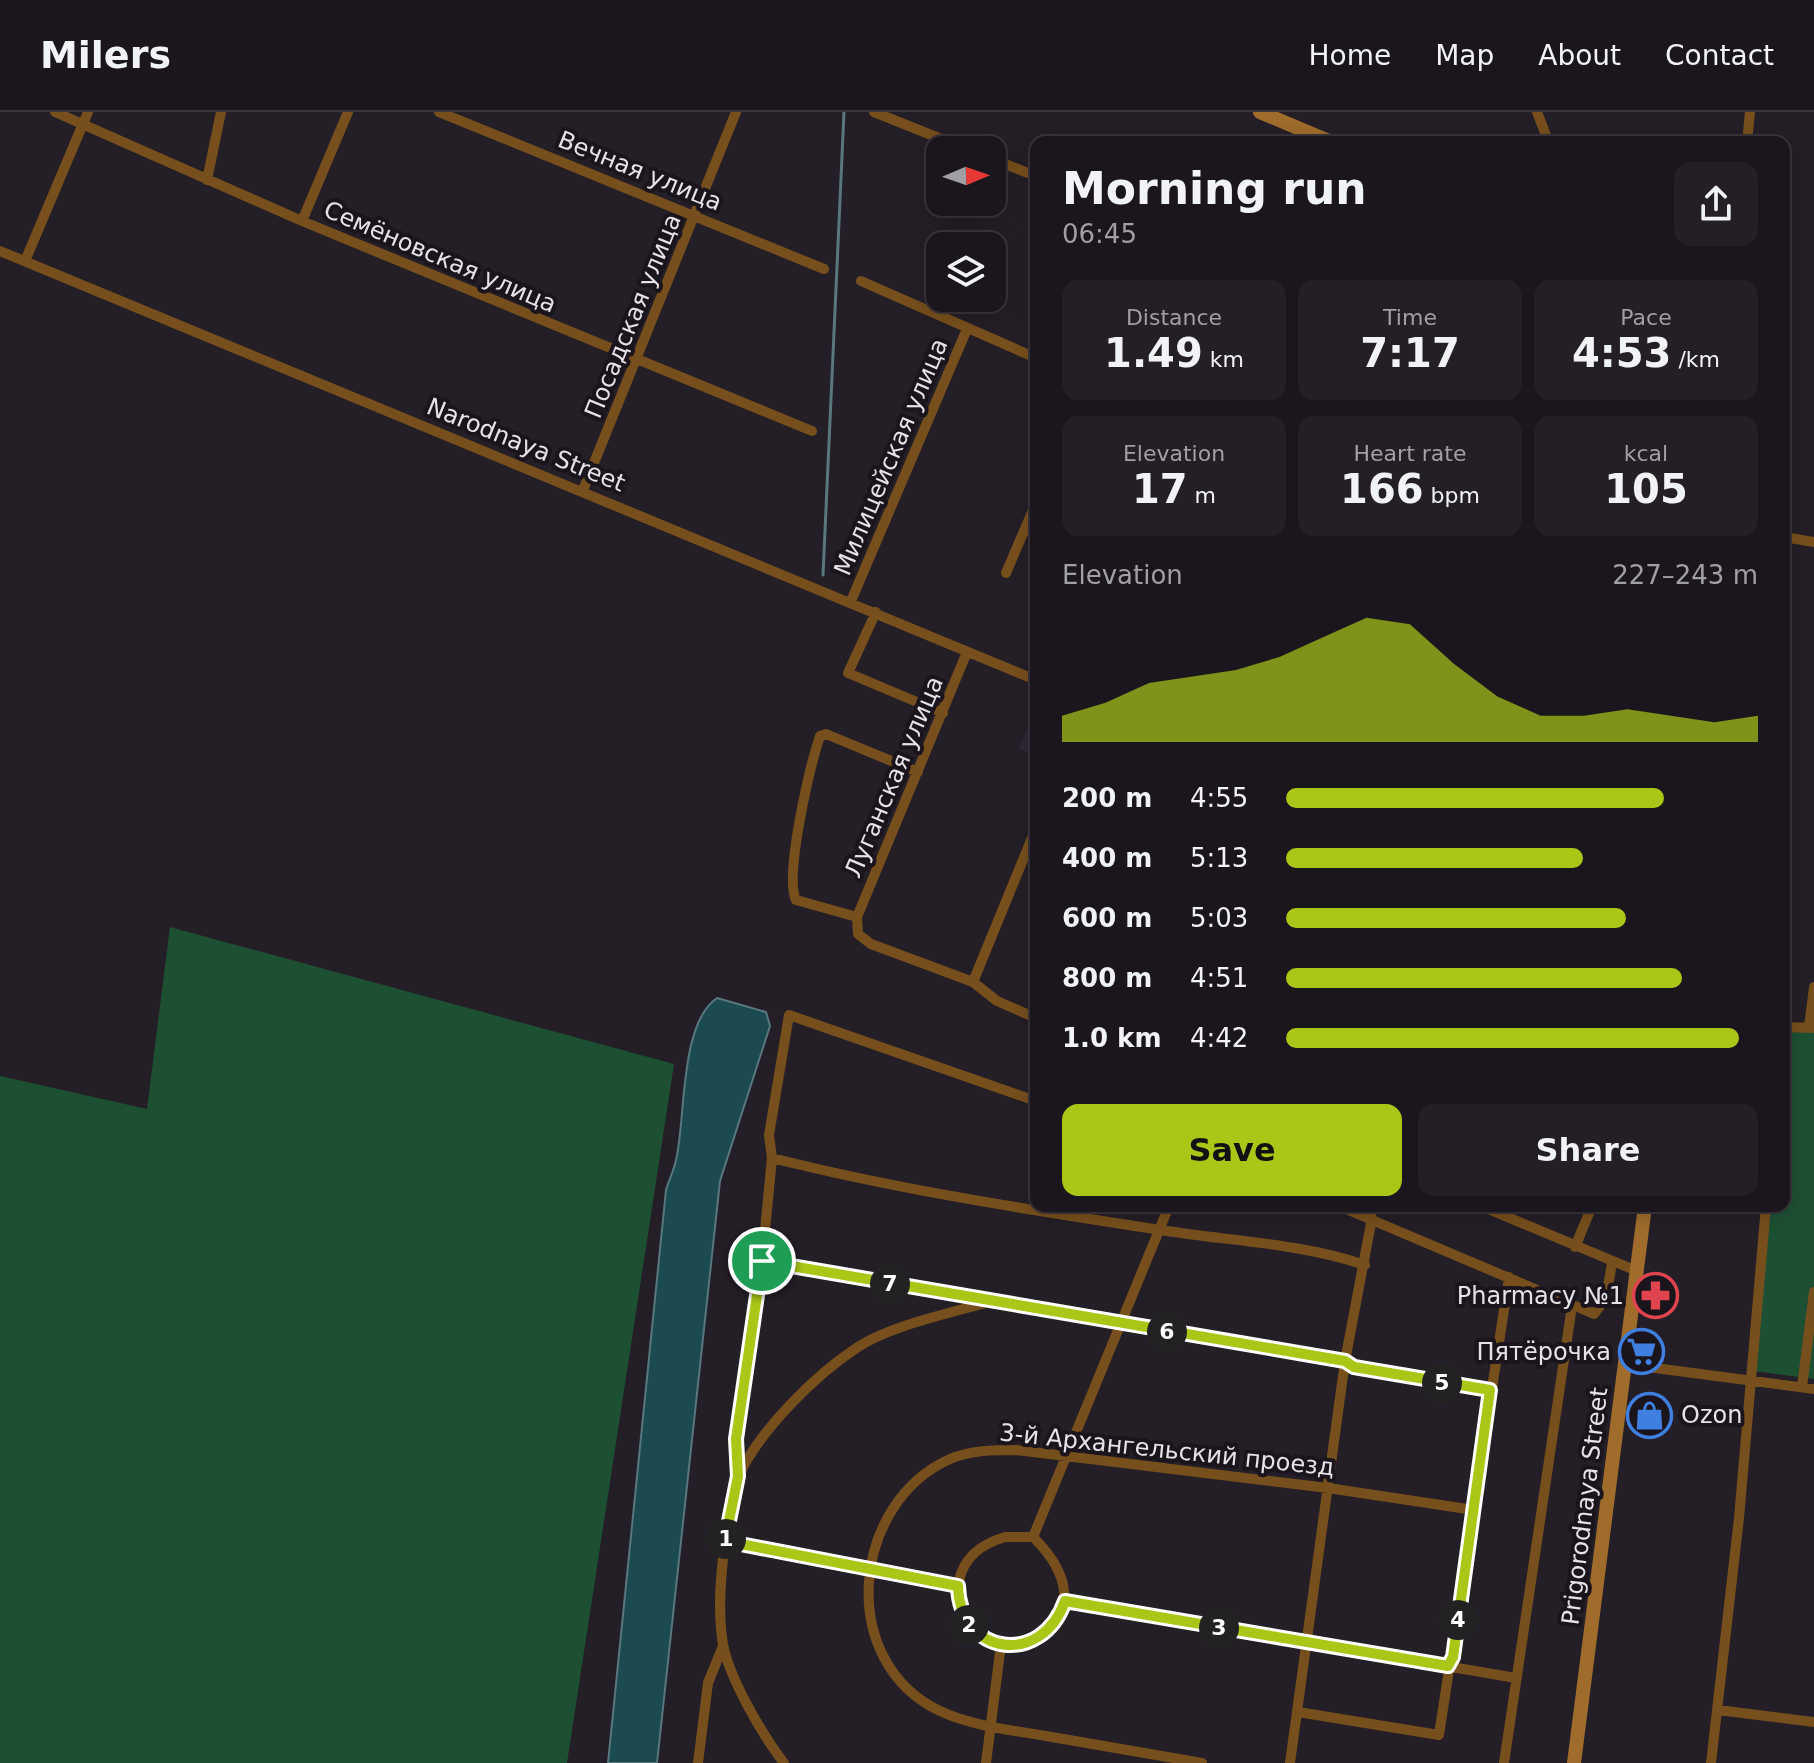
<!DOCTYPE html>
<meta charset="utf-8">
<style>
body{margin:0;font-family:"DejaVu Sans",sans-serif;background:#241f26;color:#f1f3f6;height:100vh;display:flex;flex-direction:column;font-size:30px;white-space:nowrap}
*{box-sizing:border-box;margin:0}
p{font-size:26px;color:#a09fa4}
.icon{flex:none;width:44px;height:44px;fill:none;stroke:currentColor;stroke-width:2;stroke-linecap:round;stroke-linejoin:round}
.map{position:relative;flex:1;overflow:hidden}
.drawer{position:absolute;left:1030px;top:24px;width:760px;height:1076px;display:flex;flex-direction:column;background:#1b161d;border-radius:16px;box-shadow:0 4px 20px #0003,0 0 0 2px #39353b}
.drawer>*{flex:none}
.needle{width:52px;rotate:88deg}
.buttons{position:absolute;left:926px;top:24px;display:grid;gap:16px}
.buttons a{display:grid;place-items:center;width:80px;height:80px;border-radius:16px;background:#1b161d;box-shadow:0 4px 20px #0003,0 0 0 2px #39353b;font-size:40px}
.pin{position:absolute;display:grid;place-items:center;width:68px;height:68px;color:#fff;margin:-34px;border:4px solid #fff;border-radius:50%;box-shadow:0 2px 8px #0007}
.km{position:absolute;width:40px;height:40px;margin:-20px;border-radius:50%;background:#222;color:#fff;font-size:22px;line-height:40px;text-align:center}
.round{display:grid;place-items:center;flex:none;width:84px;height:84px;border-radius:16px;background:#241f26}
.summary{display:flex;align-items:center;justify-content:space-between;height:136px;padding:0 32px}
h1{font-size:44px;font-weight:700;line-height:60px}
.figures{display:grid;grid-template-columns:repeat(3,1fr);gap:12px;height:136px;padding:8px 32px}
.figures div{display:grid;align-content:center;border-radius:16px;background:#241f26;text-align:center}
.figures b{font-size:40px;font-weight:700}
.figures small{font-size:22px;font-weight:400}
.figures p{font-size:22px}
.chart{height:224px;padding:16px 32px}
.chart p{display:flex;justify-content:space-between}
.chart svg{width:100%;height:144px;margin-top:8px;fill:#aac718;opacity:.7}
.action{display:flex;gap:16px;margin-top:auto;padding:16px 32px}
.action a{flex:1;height:92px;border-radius:16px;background:#aac718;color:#111;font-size:32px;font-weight:700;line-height:92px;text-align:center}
.action a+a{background:#241f26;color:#f1f3f6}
ul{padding:0 32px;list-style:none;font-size:26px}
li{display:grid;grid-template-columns:128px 96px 1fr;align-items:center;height:60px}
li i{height:20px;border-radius:10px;background:#aac718}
header{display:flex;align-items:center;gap:48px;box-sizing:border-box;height:112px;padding:0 40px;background:#1b161d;border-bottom:2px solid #39353b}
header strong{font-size:38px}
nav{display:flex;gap:44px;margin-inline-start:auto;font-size:28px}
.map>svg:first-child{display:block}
</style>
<header>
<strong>Milers</strong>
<nav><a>Home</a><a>Map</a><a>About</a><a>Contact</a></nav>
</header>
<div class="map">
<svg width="1814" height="1651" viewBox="0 0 1814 1651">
<rect width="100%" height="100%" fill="#241e27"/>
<path fill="#312735" d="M1032,603L1036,604V644L1019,637Z"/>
<path fill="#1d5033" d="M170,815L674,952L567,1651H0V964L147,997Z
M1784,915L1814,916V1267L1754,1259L1766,1094H1784Z"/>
<path fill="#1b4a50" stroke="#58787e" stroke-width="2" d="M717,886L766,900L770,914L720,1069L657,1651H608L666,1078C669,1068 674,1058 676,1048C686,1007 679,912 717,886Z"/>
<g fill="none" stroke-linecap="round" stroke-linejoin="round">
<path stroke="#58787e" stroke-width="3" d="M823,463L844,0"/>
<path stroke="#774f1c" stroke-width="10" d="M55,0L302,109L812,319
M439,0L824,157
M874,0L969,38
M1537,0L1547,26L1554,30
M1747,30L1750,0
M992,47L1036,64
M207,68L221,0
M302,109L348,0
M0,139L1036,568
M25,149L88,0
M861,169L1036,246
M583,378L736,0
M1784,425L1814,430
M1006,461L1036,391
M851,489L967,217
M876,500L848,561L943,601
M918,660L826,622L820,624C810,654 784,764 796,788L857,805L858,822L871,832L973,870L997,889L1036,906
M857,805L967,540
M973,870L1036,716
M1784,915L1812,916
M1809,915L1814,875
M772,1046C899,1078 1031,1098 1161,1118C1228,1129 1300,1131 1365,1153
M1339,1094L1594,1202L1606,1186L1612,1151
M1481,1094L1637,1159
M1575,1135L1592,1094
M762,1149L1345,1249L1354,1255L1490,1278
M1625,1252L1814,1277
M1802,1275L1814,1180
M738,1364L736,1327L762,1149L772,1046L769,1023L789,903L1036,989
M1005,1425H1033C1121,1511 999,1571 964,1504C958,1493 956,1481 959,1469C964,1444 982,1432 1005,1425Z
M1033,1425L1169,1094
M725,1429L958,1474
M1065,1489L1516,1566
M1718,1598L1814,1610
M1298,1600L1439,1623L1509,1165
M698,1651L708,1571L723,1534
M784,1651C763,1624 729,1566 723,1532C717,1497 721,1458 726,1423C729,1403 730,1381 739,1363C761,1317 815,1263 858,1235C890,1214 947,1202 985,1191
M986,1651L1001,1532
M1202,1651C1150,1642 1098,1633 1046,1624C1011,1618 972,1614 940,1599C836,1550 851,1391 950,1347C971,1338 995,1338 1016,1338L1328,1376L1474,1398
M1290,1651L1345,1249L1372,1106L1368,1094
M1504,1651L1572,1194
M1711,1651L1739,1406L1766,1094"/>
<path stroke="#9f6c2c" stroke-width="14" d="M1260,0L1331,30
M1574,1651L1645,1094"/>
</g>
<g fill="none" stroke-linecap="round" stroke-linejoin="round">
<defs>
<path id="route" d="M762,1149L1345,1249L1354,1255L1490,1278L1453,1545L1448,1554L1065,1489C1042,1555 960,1544 958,1474L725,1429L738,1364L736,1327Z"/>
</defs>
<use href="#route" stroke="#fff" stroke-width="16"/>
<use href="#route" stroke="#aac718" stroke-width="10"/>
</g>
<defs>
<symbol id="pharmacy-ring" viewBox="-11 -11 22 22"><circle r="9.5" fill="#1a151d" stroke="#e0444e" stroke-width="1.5"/><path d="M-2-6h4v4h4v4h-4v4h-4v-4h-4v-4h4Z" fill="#e0444e"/></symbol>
<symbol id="supermarket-ring" viewBox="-11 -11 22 22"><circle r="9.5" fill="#1a151d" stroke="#3f7fe0" stroke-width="1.5"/><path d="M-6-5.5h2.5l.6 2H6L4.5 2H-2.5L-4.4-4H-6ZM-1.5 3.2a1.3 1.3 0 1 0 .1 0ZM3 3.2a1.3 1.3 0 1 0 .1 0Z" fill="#3f7fe0"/></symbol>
<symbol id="shop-ring" viewBox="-11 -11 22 22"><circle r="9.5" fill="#1a151d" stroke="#3f7fe0" stroke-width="1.5"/><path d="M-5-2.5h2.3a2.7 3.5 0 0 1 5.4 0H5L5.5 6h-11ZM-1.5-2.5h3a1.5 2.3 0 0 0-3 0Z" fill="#3f7fe0"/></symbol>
</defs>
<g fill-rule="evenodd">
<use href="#pharmacy-ring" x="1630" y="1158" width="51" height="51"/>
<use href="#supermarket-ring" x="1616" y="1214" width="51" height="51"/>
<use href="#shop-ring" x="1624" y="1278" width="51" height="51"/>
</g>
<g text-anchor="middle" stroke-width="8" stroke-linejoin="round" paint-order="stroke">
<g font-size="24" fill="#e6e2e8" stroke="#1a151d">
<text transform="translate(640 59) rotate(22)" y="8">Вечная улица</text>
<text transform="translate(440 145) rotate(23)" y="8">Семёновская улица</text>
<text transform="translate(633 204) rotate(-68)" y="8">Посадская улица</text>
<text transform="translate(526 333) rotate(22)" y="8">Narodnaya Street</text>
<text transform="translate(891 345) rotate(-67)" y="8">Милицейская улица</text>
<text transform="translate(894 665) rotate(-67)" y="8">Луганская улица</text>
<text transform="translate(1167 1338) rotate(6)" y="8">3-й Архангельский проезд</text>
<text transform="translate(1585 1394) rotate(-83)" y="8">Prigorodnaya Street</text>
</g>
<g font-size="24" fill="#e6e2e8" stroke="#1a151d" text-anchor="end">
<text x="1624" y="1192">Pharmacy №1</text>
<text x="1611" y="1248">Пятёрочка</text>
<text x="1681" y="1311" text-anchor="start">Ozon</text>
</g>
</g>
</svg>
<div class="buttons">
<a><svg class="needle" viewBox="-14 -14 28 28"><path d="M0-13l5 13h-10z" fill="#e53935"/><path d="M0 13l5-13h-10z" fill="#a09fa4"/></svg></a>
<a><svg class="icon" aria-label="layers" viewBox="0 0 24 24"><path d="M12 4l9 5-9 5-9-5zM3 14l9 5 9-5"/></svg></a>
</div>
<div class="pin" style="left:762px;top:1149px;background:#1e9e55"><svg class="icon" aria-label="arrive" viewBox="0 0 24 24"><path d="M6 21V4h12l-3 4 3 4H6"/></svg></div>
<b class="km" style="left:726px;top:1427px">1</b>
<b class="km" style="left:969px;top:1513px">2</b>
<b class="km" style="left:1219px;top:1516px">3</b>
<b class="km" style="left:1458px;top:1508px">4</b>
<b class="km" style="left:1442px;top:1271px">5</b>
<b class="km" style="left:1167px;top:1220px">6</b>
<b class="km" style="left:890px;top:1172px">7</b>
<section class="drawer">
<div class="summary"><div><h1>Morning run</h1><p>06:45</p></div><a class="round"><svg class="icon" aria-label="share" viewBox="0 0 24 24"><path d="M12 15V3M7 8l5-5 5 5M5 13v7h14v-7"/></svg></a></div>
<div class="figures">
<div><p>Distance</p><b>1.49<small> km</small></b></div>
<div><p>Time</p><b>7:17</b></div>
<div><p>Pace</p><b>4:53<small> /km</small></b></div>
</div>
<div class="figures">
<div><p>Elevation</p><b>17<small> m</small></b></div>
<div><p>Heart rate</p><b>166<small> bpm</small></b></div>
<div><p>kcal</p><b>105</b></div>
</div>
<div class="chart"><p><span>Elevation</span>227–243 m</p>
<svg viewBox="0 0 160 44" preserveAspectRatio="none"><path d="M0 44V36L10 32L20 26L30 24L40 22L50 18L60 12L70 6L80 8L90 20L100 30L110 36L120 36L130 34L140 36L150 38L160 36V44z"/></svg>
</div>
<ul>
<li><b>200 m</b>4:55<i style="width:80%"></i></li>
<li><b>400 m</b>5:13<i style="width:63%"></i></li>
<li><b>600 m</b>5:03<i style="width:72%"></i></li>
<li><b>800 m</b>4:51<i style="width:84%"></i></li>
<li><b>1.0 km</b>4:42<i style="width:96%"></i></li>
</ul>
<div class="action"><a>Save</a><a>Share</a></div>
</section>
</div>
